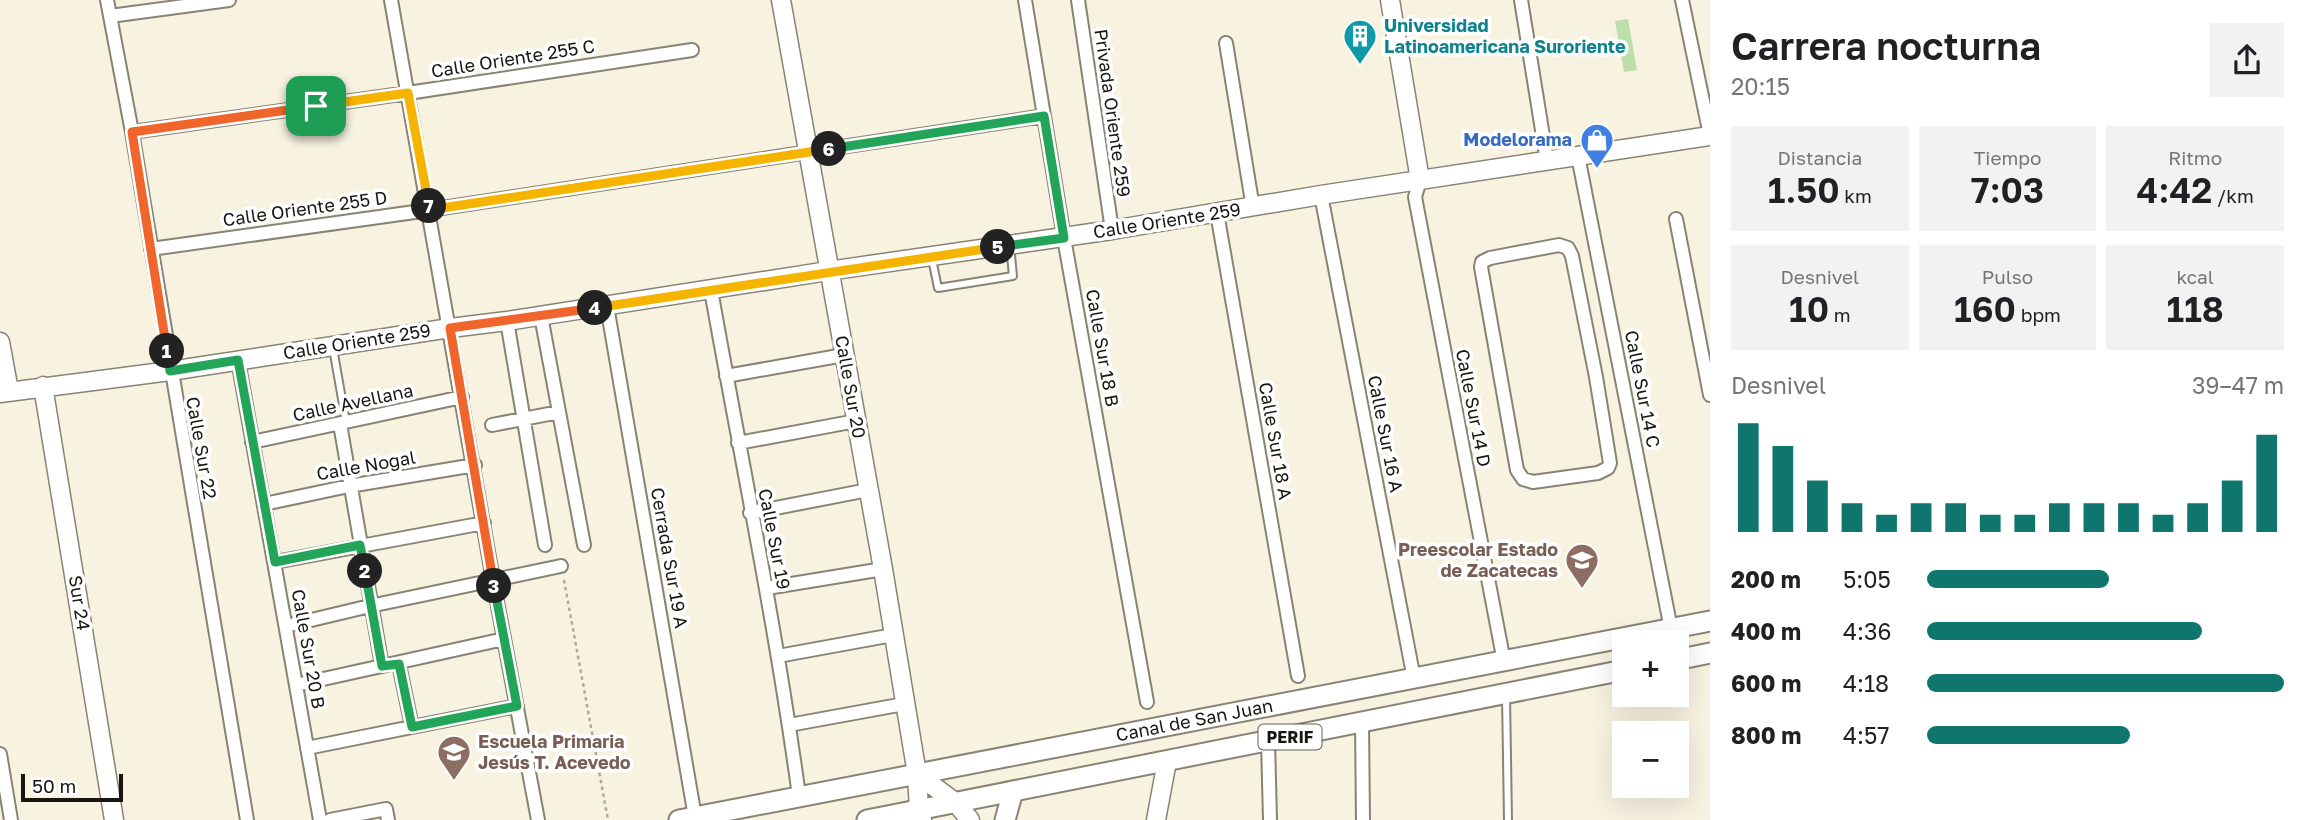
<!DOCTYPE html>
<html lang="es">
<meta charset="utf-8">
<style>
body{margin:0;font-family:"Golos Text",sans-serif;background:#f2f2f2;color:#202124;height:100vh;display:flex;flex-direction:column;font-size:26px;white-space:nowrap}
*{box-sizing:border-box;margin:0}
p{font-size:23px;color:#757577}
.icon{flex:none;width:38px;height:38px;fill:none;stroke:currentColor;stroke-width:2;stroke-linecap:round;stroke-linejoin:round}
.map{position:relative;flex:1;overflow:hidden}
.side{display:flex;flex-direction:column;background:#fff;width:595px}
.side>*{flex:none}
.tools{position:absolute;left:1612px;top:630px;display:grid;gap:14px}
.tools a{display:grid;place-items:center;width:77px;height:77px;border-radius:0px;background:#fff;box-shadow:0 7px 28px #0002;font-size:35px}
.scale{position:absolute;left:21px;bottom:18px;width:102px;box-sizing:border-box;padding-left:7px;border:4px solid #181611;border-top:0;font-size:19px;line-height:24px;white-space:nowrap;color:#181611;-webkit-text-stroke:5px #fff;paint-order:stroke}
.pin{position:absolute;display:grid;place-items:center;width:60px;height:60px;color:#fff;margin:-30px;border-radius:14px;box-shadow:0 4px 10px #0006}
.km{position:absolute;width:35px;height:35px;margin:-18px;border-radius:50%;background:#222;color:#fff;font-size:19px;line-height:35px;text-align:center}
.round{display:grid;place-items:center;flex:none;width:74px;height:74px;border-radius:0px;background:#f2f2f2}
.overview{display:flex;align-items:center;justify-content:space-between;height:119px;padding:0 21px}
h1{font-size:38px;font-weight:600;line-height:52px}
.stats{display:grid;grid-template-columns:repeat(3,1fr);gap:10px;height:119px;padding:7px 21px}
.stats div{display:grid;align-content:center;border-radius:0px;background:#f2f2f2;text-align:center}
.stats b{font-size:35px;font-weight:600}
.stats small{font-size:19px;font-weight:400}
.stats p{font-size:19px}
.chart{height:196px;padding:14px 21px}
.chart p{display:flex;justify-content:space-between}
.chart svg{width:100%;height:126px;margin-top:7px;stroke:#0f766e;stroke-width:6}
ul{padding:0 21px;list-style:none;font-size:23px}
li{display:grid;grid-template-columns:112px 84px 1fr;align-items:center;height:52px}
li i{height:18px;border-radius:9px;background:#0f766e}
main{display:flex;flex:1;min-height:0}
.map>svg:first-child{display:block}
</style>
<main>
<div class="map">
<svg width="1710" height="820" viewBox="0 0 1710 820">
<rect width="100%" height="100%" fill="#f8f2e1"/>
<path fill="#bde0ab" d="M1628,19L1637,70L1624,72L1615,21Z"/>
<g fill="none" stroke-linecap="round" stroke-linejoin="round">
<defs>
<path id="lane" d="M932,259L938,288L1013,276L1010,245
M333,348L346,422
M1506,696L1508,820"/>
<path id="street" d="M107,0L132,132L247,820
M391,0L493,580L538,820
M1025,0L1064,238L1147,702
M1078,0L1112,230
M1521,0L1547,161
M1682,0L1710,135
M110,16L229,0
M1226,43L1253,208
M132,132L408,93L692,50
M1578,156L1671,629
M1420,180L1415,197L1504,662
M1321,195L1414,679
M1217,213L1298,676
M1676,219L1710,395
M1559,245L1568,248L1572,256L1596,377L1610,463L1608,468L1598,473L1533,482L1523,479L1517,470L1481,267L1482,262L1490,258Z
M151,249L429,210L1044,116
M711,290C741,459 776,626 799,796
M607,306L695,817
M541,316L584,545
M507,321L545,545
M238,360L320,820
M726,376L844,355
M340,424L382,666
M492,425L559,412
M252,442L462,397
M738,443L856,421
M264,504L349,486L475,465
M750,513L868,490
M275,562L484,523
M767,588L883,569
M286,626L370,606L561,566
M778,656L893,635
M399,664L412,727
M296,685L504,639
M1362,722L1363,820
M789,725L904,704
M1268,741L1270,820
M307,748L517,706
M0,754L11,820
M330,820L386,809L388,820"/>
<path id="secondary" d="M781,0L883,569L917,774L919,810L922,820
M1390,0L1420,180
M0,342L9,391
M43,386L114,820
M0,393L170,371L450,328L507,321L828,271L1112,230L1321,195L1710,136
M917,774L956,803L970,820
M1156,820L1167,761"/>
<g id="primary">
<path d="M1676,660L1710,653"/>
<path id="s1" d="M679,820L1710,621"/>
<path d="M867,820L1624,670"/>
<path d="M1005,820L1013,791"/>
</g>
</defs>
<use href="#lane" stroke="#888374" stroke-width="10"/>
<use href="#street" stroke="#888374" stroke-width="16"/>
<use href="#secondary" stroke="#888374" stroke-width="21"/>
<use href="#primary" stroke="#888374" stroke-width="23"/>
<path stroke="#aea99c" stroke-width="2.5" stroke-dasharray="3.5 3.5" stroke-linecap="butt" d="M564,580L608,820"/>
<use href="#lane" stroke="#fff" stroke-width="6"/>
<use href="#street" stroke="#fff" stroke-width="12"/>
<use href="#secondary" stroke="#fff" stroke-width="18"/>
<use href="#primary" stroke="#fff" stroke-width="19"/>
</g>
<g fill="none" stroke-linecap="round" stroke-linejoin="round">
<defs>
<path id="split-1" d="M167,351L132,132L316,106"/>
<path id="split-2" d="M167,351L170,371L238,360L275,562L360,545L365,571"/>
<path id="split-3" d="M365,571L382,666L399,664L412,727L517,706L494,586"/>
<path id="split-4" d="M494,586L450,328L595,308"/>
<path id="split-5" d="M595,308L998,247"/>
<path id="split-6" d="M829,149L1044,116L1064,238L998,247"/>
<path id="split-7" d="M429,206V210L829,149"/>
<path id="split-8" d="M316,106L408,93L429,206"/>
</defs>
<use href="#split-1" stroke="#fff" stroke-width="14"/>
<use href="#split-2" stroke="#fff" stroke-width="14"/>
<use href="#split-3" stroke="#fff" stroke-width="14"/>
<use href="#split-4" stroke="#fff" stroke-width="14"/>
<use href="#split-5" stroke="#fff" stroke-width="14"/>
<use href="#split-6" stroke="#fff" stroke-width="14"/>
<use href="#split-7" stroke="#fff" stroke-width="14"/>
<use href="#split-8" stroke="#fff" stroke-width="14"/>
<use href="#split-1" stroke="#f0652b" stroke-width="9"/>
<use href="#split-2" stroke="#22a559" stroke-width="9"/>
<use href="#split-3" stroke="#22a559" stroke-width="9"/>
<use href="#split-4" stroke="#f0652b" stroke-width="9"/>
<use href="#split-5" stroke="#f5b400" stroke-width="9"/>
<use href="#split-6" stroke="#22a559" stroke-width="9"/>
<use href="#split-7" stroke="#f5b400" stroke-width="9"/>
<use href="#split-8" stroke="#f5b400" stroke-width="9"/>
</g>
<defs>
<symbol id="building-pin" viewBox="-11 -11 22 30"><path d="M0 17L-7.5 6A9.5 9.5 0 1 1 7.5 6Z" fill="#0f9aa8" stroke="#fff"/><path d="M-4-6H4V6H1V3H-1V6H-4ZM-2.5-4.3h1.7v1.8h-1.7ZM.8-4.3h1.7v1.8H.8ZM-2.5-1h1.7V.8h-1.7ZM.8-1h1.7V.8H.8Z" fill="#fff"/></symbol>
<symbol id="shop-pin" viewBox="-11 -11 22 30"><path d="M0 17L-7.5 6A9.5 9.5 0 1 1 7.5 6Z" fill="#3f7fe0" stroke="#fff"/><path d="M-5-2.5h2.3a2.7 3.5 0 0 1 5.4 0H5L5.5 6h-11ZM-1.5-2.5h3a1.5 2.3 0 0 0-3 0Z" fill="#fff"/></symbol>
<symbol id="school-pin" viewBox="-11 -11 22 30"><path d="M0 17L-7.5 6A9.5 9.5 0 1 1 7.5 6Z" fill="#8d6e63" stroke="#fff"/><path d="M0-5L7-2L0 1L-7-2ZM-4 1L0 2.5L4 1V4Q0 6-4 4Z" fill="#fff"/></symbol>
</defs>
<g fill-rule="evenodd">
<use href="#building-pin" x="1341" y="17" width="38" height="52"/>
<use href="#shop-pin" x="1578" y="121" width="38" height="52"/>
<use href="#school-pin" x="1563" y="541" width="38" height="52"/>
<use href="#school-pin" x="435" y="733" width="38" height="52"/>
</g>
<g text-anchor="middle" stroke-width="7" stroke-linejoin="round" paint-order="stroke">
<rect fill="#fff" stroke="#5d5c58" stroke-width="2" x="1258.5" y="724.5" width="63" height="25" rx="5"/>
<g font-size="16" font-weight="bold" fill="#181611">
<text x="1290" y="743">PERIF</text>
</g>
<g font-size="18" font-weight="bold" fill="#0d838f" stroke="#fff" text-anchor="start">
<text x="1384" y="32">Universidad<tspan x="1384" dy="21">Latinoamericana Suroriente</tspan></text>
</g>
<g font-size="18" fill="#181611" stroke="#fff">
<text transform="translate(513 59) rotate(-9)" y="6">Calle Oriente 255 C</text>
<text transform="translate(1112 113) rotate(82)" y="6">Privada Oriente 259</text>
<text transform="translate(305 209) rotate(-8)" y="6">Calle Oriente 255 D</text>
<text transform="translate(1167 221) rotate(-9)" y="6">Calle Oriente 259</text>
<text transform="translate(357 342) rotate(-9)" y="6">Calle Oriente 259</text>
<text transform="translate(1102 348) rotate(80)" y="6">Calle Sur 18 B</text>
<text transform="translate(850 387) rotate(80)" y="6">Calle Sur 20</text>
<text transform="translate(1642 389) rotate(79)" y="6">Calle Sur 14 C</text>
<text transform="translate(353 403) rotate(-12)" y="6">Calle Avellana</text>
<text transform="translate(1473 408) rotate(79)" y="6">Calle Sur 14 D</text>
<text transform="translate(1385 434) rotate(79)" y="6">Calle Sur 16 A</text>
<text transform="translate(1275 441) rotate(80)" y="6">Calle Sur 18 A</text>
<text transform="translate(201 448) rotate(80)" y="6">Calle Sur 22</text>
<text transform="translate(366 466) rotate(-10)" y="6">Calle Nogal</text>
<text transform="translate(774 539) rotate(79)" y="6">Calle Sur 19</text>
<text transform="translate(669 558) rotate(80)" y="6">Cerrada Sur 19 A</text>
<text transform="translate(79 603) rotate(81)" y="6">Sur 24</text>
<text transform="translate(308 649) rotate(80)" y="6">Calle Sur 20 B</text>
<text dy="6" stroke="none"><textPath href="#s1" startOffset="525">Canal de San Juan</textPath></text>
</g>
<g font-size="18" font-weight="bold" fill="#366cbe" stroke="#fff" text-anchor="end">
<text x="1572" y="146">Modelorama</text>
</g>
<g font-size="18" font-weight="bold" fill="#785e54" stroke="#fff" text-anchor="end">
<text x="1558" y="556">Preescolar Estado<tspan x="1558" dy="21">de Zacatecas</tspan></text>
<text x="478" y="748" text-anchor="start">Escuela Primaria<tspan x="478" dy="21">Jesús T. Acevedo</tspan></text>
</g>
</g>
</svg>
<div class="tools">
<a>+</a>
<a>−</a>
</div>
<div class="scale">50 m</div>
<div class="pin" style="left:316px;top:106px;background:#1e9e55"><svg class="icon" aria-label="arrive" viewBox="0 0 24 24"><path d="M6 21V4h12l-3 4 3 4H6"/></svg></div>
<b class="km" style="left:167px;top:351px">1</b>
<b class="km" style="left:365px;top:571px">2</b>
<b class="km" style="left:494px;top:586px">3</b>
<b class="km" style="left:595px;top:308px">4</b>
<b class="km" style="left:998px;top:247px">5</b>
<b class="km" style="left:829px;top:149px">6</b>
<b class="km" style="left:429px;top:206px">7</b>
</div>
<section class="side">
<div class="overview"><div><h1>Carrera nocturna</h1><p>20:15</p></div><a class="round"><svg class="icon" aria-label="share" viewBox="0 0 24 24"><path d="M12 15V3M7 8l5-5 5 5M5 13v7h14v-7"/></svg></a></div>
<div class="stats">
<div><p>Distancia</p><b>1.50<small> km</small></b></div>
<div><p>Tiempo</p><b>7:03</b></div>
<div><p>Ritmo</p><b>4:42<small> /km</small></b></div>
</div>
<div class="stats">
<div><p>Desnivel</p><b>10<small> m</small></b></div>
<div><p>Pulso</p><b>160<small> bpm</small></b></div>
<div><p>kcal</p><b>118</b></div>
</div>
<div class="chart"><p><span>Desnivel</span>39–47 m</p>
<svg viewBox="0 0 160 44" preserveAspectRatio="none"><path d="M5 44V6M15 44V14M25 44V26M35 44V34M45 44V38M55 44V34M65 44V34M75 44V38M85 44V38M95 44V34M105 44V34M115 44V34M125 44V38M135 44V34M145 44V26M155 44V10"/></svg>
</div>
<ul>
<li><b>200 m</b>5:05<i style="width:51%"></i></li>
<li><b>400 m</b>4:36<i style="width:77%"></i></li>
<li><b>600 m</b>4:18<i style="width:100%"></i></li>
<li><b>800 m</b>4:57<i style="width:57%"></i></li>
</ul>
</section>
</main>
